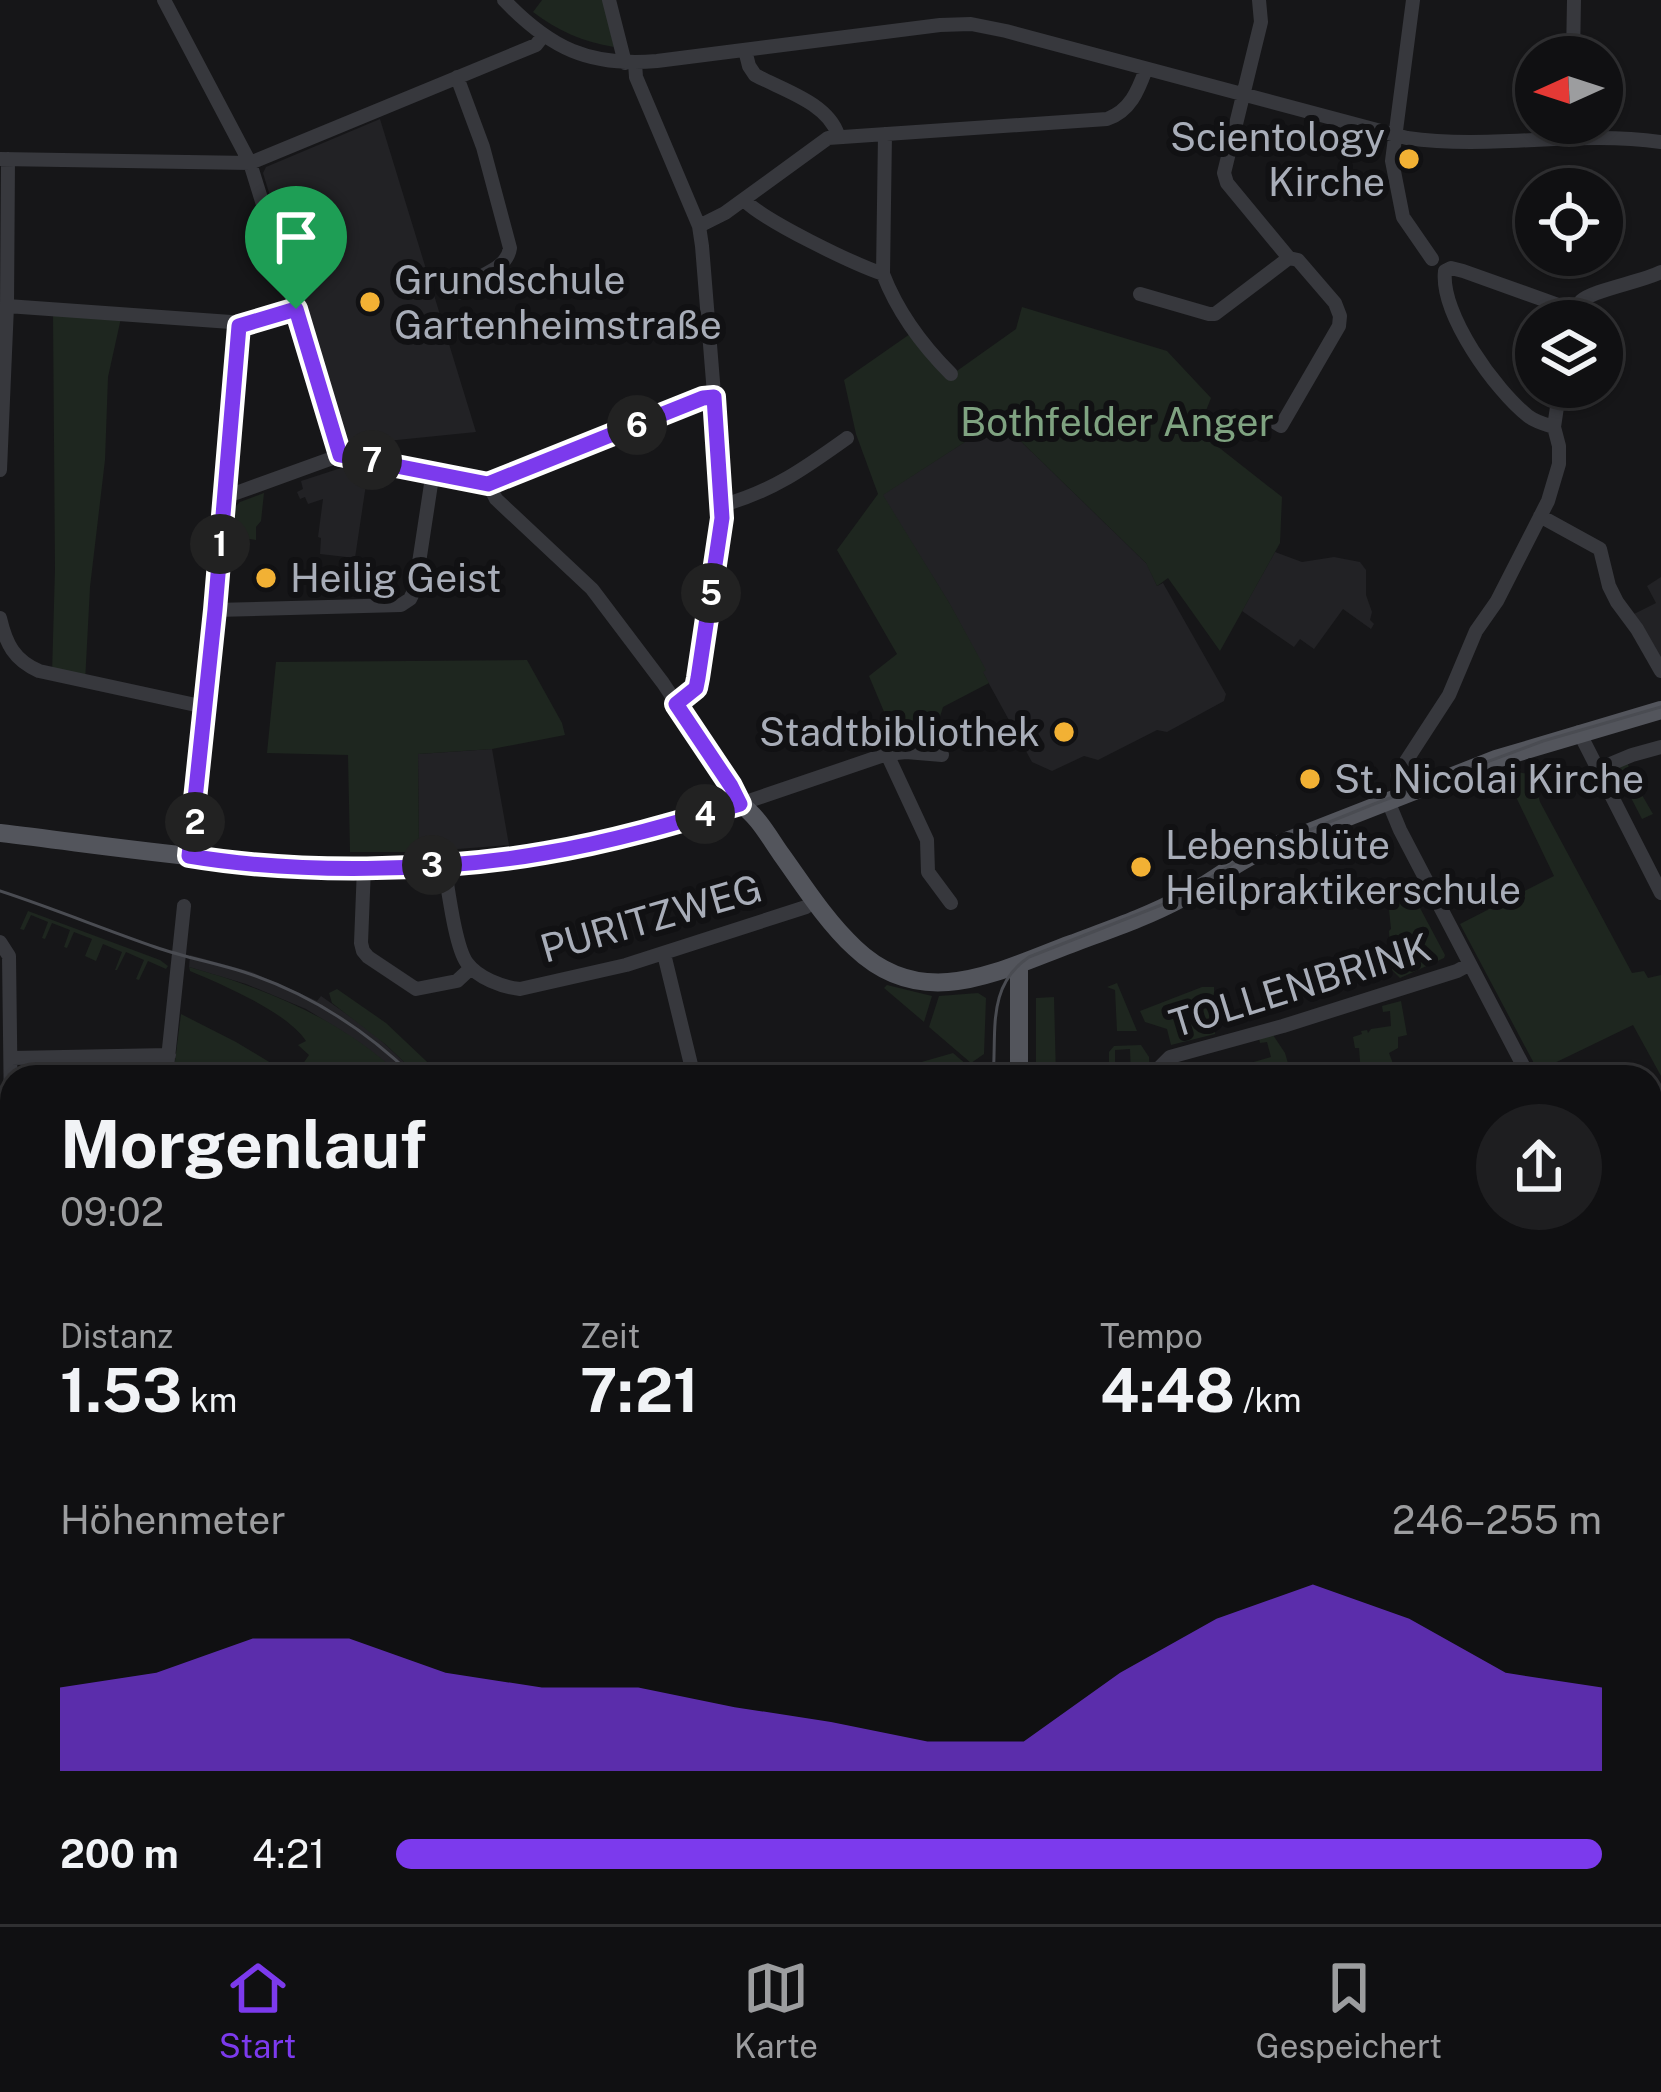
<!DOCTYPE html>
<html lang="de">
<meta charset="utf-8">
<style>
body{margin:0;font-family:"Public Sans",sans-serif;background:#1e1e20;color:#f1f3f6;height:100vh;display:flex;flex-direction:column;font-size:45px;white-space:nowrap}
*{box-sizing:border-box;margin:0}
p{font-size:39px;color:#9c9d9f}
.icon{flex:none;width:66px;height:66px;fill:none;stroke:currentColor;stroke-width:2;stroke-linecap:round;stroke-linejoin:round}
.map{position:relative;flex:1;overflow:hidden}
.panel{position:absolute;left:0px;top:1065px;width:1662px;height:861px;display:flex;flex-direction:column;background:#101012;border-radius:36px 36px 0 0;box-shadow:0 3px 9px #0004,0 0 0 3px #303032}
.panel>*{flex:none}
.needle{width:78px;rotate:267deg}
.controls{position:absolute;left:1515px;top:36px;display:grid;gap:24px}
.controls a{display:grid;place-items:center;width:108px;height:108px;border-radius:50%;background:#101012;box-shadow:0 3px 9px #0004,0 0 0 3px #303032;font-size:60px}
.pin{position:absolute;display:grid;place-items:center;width:102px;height:102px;color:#fff;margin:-123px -51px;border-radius:50% 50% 50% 0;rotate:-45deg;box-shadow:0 0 12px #0007}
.pin .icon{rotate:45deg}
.km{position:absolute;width:60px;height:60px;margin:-30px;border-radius:50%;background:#222;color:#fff;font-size:33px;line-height:60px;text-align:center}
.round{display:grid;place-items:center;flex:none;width:126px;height:126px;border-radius:63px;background:#1e1e20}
.head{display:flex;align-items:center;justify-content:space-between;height:204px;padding:0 60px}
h1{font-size:66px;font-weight:700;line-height:90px}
.stats{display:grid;grid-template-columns:repeat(3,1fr);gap:18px;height:204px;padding:12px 60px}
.stats div{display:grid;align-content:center}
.stats b{font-size:60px;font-weight:700}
.stats small{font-size:33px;font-weight:400}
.stats p{font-size:33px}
.chart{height:336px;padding:24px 60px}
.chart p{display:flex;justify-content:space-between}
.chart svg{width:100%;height:216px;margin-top:12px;fill:#7c3aed;opacity:.7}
ul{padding:0 60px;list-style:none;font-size:39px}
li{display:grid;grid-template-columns:192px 144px 1fr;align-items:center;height:90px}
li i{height:30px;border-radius:15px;background:#7c3aed}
.tabs{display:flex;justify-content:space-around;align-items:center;height:168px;border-top:3px solid #303032;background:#101012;font-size:33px;color:#9c9d9f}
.tabs a{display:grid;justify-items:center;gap:6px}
.tabs .current{color:#7c3aed}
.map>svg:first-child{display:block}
</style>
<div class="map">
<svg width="1661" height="1924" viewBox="0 0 1661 1924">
<rect width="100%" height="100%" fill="#161618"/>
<path fill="#222225" d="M380,119L476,432L387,441L389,453L351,446L345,441L263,173L266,167Z
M999,420L1147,564L1157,586L1163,583L1226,694L1224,701L1167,732L1157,730L1098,760L1084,756L1052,771L1032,762L982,671L985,670L949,603L882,495Z
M341,468L368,471L355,558L320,554L321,538L318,537L323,499L308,504L305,497L300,499L297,492L303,489L301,481Z
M1275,552L1302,562L1334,557L1360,562L1366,570V595L1372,612L1370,620L1374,624L1371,629L1343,609L1314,649L1300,639L1294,647L1242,611Z
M1661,577V666L1630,616L1656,603L1647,586Z
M492,749L509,845L419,852L418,754Z
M190,955L252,972L317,1001L321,996L372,1032L420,1077H402L345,1033L306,1009L246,984L189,967Z"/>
<path fill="#1e261f" d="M542,0H603L614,47C583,42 558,31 533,12Z
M1022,307L1167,351L1211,398L1198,431L1282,497L1280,543L1220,651L1168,578L1157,586L1146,563L999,420L883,495L950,604L986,670L983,672L989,683L943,707L932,742L893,733L869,676L897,654L837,550L878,494L856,434L844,380L910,334L947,378L1016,329Z
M53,313L121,318L108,377L105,460L90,587L85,682L52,674L55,569Z
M264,493L261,521L256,527V540L231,536L235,507L240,502Z
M527,660L562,723L565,735L492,749L418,754L419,852H350L348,755L267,753L276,662Z
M1627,762L1635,783L1653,814L1642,819L1615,767Z
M1504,772C1534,772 1533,774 1540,802L1632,973L1644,971L1648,978L1661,975V1076L1633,1025L1538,1071L1460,924L1554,876Z
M1387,890L1412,893L1445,955L1444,958L1400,978L1390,968L1399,965V956L1390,952L1389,931L1391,929Z
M28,911L160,960L168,966L166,969L148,961L139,980L136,979L144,960L126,952L117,970H115L122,952L103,944L96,961L85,956L92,939L74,932L67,948L64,947L70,930L52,923L45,939L42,938L48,922L31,915L24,930L20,929Z
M189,967C268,989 343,1020 402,1077H294L309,1055L298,1045L306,1041C287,1012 223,985 190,971Z
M1117,983L1137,1031H1117L1115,990L1107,987Z
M887,985L932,996L924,1022L884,988Z
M1202,987H1214L1215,1034L1171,1045L1167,1029L1145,1022L1140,1011Z
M337,989L386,1023L443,1077H420L385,1044L332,1003L329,993Z
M978,993L986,998L984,1054L971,1063L929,1027L939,996Z
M1054,997L1056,1077H1036V998Z
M1401,1001L1407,1035L1398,1037V1048L1389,1053L1395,1069L1412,1073L1414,1077H1366L1365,1074H1361L1359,1048H1355L1353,1037L1362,1034L1361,1031L1367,1030L1368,1033L1371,1029L1391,1026L1390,1011L1383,1012L1382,1006Z
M181,1014L236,1042L294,1077H173Z
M1273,1035L1285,1053L1292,1077H1234L1233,1068L1271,1057L1267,1042L1260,1043L1259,1038Z
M1141,1045L1149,1057L1150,1077H1131L1130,1049L1115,1050V1066H1109V1052L1114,1046Z
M953,1053L981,1077H869Z"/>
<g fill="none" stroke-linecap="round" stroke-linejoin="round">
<path stroke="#37383d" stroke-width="14" d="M164,0L250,163L341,455
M504,0C550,48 589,67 657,61L940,25L971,24L1006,31L1407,138C1491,150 1577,130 1661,142
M609,0L625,63
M1259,0L1261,22L1224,173L1227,183L1289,258L1298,260L1335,303L1340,316L1339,326L1281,426L1276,423
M1413,0L1392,161L1403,217L1432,259
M745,50L749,66L755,75C783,90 828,103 838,135
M1573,57L1574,0
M635,63L636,77L699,226L702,246L723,505L698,678L696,688L676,704
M457,77L483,147L510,248C506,273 473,274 458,293
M885,134L883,274C898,313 922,345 951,374
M0,159L250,163L536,45L543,36
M744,200C766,222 852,263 883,274
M699,226L725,213L828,138L1107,119C1130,111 1138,91 1146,69
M1140,294L1209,314H1215L1289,258
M7,306L231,322L239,326L296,309
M1573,321C1575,313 1574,308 1581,301C1593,290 1641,282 1661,272
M1554,427C1544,424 1536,422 1528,416C1496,391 1440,314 1445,271L1451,268L1463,271L1575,311
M0,470L7,306L8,159
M488,483L496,499L592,589L663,683L731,786L740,804L887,754L906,752L942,755
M224,494L236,493L341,455L488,483L703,398L714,397
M723,505C773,491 805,468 847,438
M1540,516L1600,549L1609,586L1617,602L1637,629L1661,671
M215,610L401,605L410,599L415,589L433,471
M0,618C6,644 14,660 39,671L205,707
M1579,732L1661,893
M887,754L927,840L928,872L951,903
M1596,770L1632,755L1661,747
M1401,796L1397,775L1449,695L1476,631L1497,601L1548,501L1559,464V446L1554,427L1560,387
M1388,801L1400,830L1529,1077
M189,857L215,610L239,326
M444,865C448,887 455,947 467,963C478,978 502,987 520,989L626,965L806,907L815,901
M364,867L361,943L363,951L368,957L416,989L457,981L471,968
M0,942L9,956L11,1114
M664,954L694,1077
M11,1058L169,1055
M166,1077L184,906
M1157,1077L1159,1068L1170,1057L1283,1026L1457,971L1470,964
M0,1115L11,1114L12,1185
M1650,1138L1661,1135
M0,1202H12
M1650,1273L1661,1267
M6,1288L12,1320
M1650,1305L1661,1326
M0,1396L12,1394
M1653,1513L1661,1769
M0,1535L12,1536
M0,1726L12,1734
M1650,1842H1661
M1005,1914V1924
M1224,1914V1924
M1450,1914V1924"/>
<path stroke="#53555c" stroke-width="18" d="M0,833C159,852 321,880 482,862C570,853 655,828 740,804C758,816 769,837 781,854C804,886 826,921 855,948C923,1013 998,971 1071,944C1108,930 1147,917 1182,898C1209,884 1233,864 1261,851L1496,759L1661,710
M1019,965V1077
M0,1841L12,1823"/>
<path stroke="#4a4c52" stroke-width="3" d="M0,891C52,908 103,929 155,947C184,957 215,963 244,972C308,993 366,1030 414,1077
M993,1077C997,1031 986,986 1029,957L1174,900L1247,855L1374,804L1543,741L1661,707"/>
</g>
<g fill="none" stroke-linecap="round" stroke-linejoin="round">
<defs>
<path id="route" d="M296,309L340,455L488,484L703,398L714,397L722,518L698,678L696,688L676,704L731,786L740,804C676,823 611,842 545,853C438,872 296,874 189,856L215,610L239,326Z"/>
</defs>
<use href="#route" stroke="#fff" stroke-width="24"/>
<use href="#route" stroke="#7c3aed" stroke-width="15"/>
</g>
<g fill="#f2b134" stroke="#111113" stroke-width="4.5">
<circle cx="1409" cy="159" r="12"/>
<circle cx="370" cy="302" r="12"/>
<circle cx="266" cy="578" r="12"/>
<circle cx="1064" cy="732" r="12"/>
<circle cx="1310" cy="779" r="12"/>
<circle cx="1141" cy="867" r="12"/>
</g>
<g text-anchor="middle" stroke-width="12" stroke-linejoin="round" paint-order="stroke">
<g font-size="39" fill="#a8adb8" stroke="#111113" text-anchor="start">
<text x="1385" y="151" text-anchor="end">Scientology<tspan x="1385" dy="45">Kirche</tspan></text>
<text x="394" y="294">Grundschule<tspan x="394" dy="45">Gartenheimstraße</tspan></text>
<text x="290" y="592">Heilig Geist</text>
<text x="1040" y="746" text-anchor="end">Stadtbibliothek</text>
<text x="1334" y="793">St. Nicolai Kirche</text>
<text x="1165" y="859">Lebensblüte<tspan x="1165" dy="45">Heilpraktikerschule</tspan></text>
</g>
<g font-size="39" fill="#7fa381" stroke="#111113">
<text x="1117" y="436">Bothfelder Anger</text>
</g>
<g font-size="39" fill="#a8adb8" stroke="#111113">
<text transform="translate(651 918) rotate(-16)" y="14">PURITZWEG</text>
<text transform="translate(1300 985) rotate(-17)" y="14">TOLLENBRINK</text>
</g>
</g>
</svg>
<div class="controls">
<a><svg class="needle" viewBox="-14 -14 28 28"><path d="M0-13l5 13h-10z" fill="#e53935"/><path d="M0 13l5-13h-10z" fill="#9c9d9f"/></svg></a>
<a><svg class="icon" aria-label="locate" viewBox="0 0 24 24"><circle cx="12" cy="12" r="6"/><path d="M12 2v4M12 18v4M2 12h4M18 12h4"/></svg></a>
<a><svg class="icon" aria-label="layers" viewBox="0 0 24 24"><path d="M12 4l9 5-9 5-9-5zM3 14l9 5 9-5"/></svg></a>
</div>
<div class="pin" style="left:296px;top:309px;background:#1e9e55"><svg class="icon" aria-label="arrive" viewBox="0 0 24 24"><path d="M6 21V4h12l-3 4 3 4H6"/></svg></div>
<b class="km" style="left:220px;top:544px">1</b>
<b class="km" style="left:195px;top:822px">2</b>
<b class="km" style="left:432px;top:865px">3</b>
<b class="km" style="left:705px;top:814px">4</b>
<b class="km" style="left:711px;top:593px">5</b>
<b class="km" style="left:637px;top:425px">6</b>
<b class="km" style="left:372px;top:460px">7</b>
<section class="panel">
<div class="head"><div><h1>Morgenlauf</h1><p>09:02</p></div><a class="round"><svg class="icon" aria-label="share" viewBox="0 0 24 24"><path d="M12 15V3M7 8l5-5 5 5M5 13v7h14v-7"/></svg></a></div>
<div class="stats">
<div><p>Distanz</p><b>1.53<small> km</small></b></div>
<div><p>Zeit</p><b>7:21</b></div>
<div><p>Tempo</p><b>4:48<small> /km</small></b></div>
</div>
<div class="chart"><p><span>Höhenmeter</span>246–255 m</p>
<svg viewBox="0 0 160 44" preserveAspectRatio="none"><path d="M0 44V27L10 24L20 17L30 17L40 24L50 27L60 27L70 31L80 34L90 38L100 38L110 24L120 13L130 6L140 13L150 24L160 27V44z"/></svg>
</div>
<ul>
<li><b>200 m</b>4:21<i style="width:100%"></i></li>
</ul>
</section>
</div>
<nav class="tabs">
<a class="current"><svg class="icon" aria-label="home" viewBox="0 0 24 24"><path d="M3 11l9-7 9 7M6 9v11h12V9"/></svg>Start</a>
<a><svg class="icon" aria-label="map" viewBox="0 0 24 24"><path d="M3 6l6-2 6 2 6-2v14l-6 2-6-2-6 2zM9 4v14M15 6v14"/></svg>Karte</a>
<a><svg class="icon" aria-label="saved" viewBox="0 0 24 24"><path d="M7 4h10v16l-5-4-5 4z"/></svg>Gespeichert</a>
</nav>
